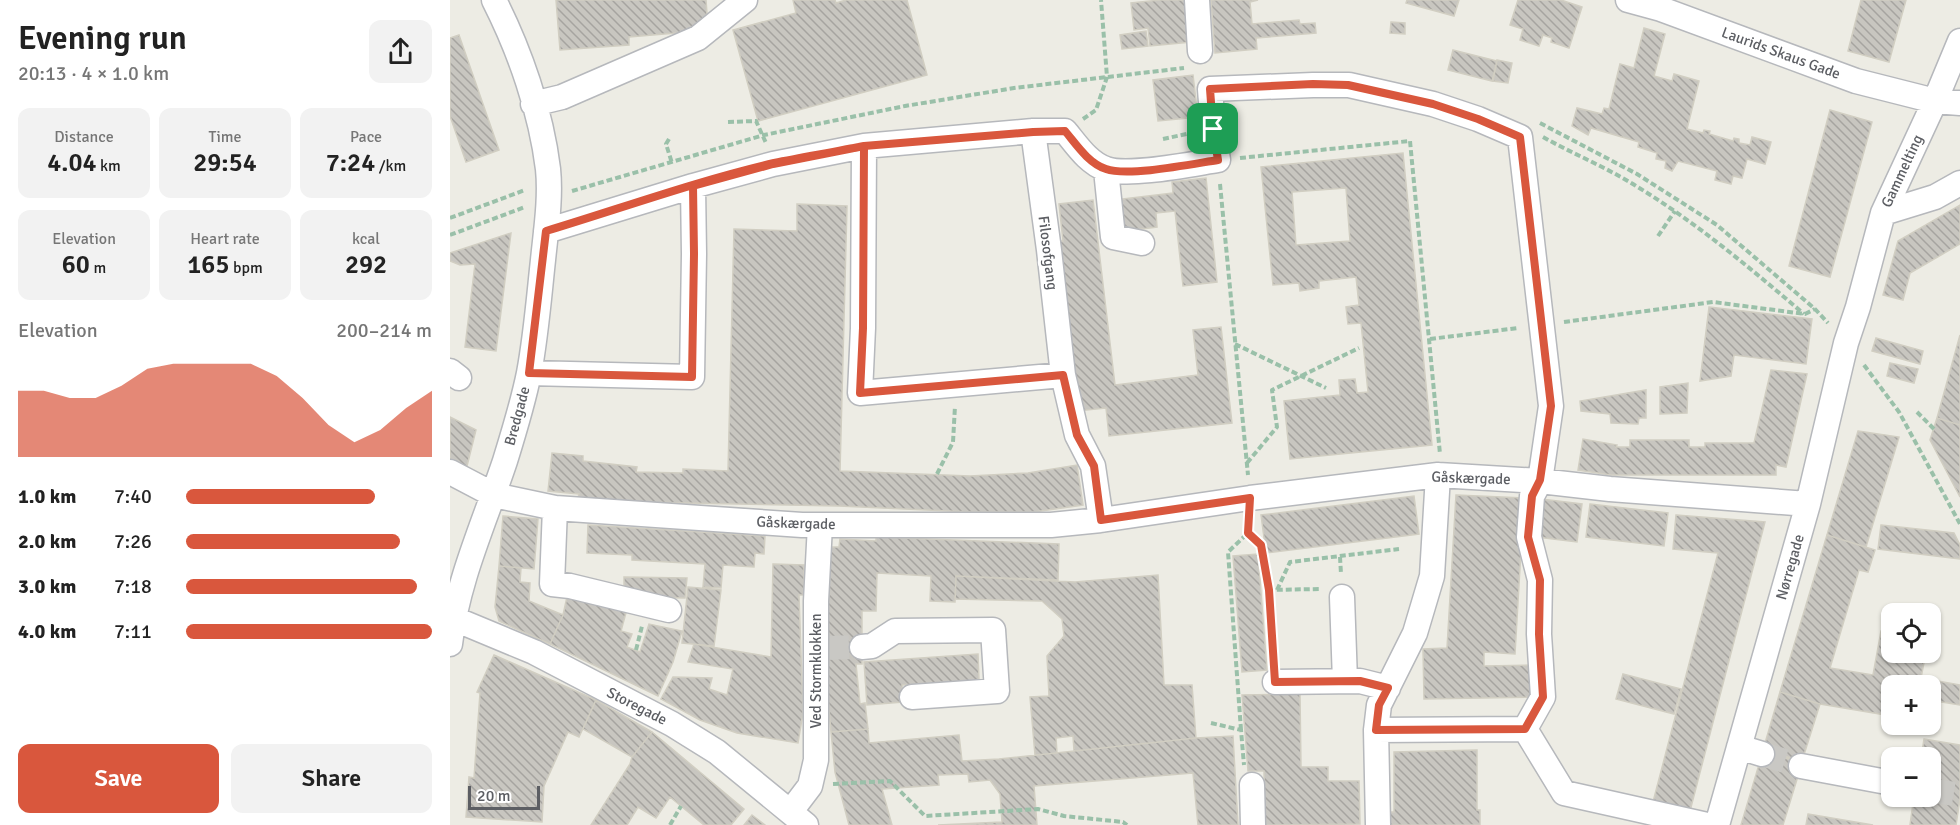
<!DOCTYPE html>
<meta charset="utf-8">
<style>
body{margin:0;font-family:Signika,sans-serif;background:#f2f2f2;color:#222;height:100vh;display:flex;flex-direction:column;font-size:22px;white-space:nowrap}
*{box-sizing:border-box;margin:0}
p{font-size:20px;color:#767676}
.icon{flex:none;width:33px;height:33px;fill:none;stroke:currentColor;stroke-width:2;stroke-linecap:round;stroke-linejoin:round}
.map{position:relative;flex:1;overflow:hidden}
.side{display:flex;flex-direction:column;background:#fff;width:450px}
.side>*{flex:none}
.controls{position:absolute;left:1431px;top:603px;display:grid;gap:12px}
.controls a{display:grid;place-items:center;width:60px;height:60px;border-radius:12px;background:#fff;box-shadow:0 2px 4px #0004;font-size:30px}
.scale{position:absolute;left:18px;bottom:15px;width:72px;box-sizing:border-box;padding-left:6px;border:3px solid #5c5e63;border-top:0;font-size:16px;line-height:21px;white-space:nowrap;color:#5c5e63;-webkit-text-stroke:4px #fff;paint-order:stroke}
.pin{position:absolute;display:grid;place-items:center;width:51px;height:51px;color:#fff;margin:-26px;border-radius:12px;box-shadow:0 3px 9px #0006}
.round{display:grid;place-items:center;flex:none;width:63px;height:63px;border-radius:12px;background:#f2f2f2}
.head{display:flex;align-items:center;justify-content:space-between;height:102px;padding:0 18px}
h1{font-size:33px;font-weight:600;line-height:45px}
.figures{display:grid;grid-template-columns:repeat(3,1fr);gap:9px;height:102px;padding:6px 18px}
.figures div{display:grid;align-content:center;border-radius:12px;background:#f2f2f2;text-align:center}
.figures b{font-size:26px;font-weight:600}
.figures small{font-size:16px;font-weight:400}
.figures p{font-size:16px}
.chart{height:168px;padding:12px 18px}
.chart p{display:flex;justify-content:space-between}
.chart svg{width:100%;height:108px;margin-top:6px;fill:#d9573d;opacity:.7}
.primary-button{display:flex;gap:12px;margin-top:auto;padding:12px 18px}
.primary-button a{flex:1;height:69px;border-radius:12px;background:#d9573d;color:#fff;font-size:24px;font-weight:600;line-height:69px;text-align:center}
.primary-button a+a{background:#f2f2f2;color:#222}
ul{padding:0 18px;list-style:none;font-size:20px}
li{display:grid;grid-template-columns:96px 72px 1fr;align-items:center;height:45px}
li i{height:15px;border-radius:8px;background:#d9573d}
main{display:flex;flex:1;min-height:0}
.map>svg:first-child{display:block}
</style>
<main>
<section class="side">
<div class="head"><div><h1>Evening run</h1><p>20:13 · 4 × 1.0 km</p></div><a class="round"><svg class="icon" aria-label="share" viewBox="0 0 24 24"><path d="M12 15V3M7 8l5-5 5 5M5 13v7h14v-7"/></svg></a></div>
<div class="figures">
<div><p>Distance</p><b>4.04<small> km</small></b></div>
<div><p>Time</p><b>29:54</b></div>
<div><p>Pace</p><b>7:24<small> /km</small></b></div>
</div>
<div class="figures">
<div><p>Elevation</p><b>60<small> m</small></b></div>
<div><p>Heart rate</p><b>165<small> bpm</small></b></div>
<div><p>kcal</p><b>292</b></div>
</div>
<div class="chart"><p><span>Elevation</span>200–214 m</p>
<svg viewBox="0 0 160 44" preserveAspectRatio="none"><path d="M0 44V17L10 17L20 20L30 20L40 15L50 8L60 6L70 6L80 6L90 6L100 11L110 20L120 31L130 38L140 33L150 24L160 17V44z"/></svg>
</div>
<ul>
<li><b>1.0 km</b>7:40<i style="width:77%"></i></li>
<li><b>2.0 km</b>7:26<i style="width:87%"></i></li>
<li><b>3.0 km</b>7:18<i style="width:94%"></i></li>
<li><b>4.0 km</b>7:11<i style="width:100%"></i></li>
</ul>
<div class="primary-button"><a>Save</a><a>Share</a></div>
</section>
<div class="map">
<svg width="1510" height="825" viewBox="0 0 1510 825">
<defs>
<pattern id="building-back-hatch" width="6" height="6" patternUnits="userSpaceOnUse" patternTransform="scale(1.5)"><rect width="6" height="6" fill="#c8c6c0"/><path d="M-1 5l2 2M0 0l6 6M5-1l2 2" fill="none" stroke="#a6a4a0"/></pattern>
</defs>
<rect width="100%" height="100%" fill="#edece4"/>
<path fill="url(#building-back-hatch)" stroke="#d1cec2" stroke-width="1.5" fill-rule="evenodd" d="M106,0H256L257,14L238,32L179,37V45L110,50Z
M343,0H385L386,3L396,0H457L477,75L308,121L283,30L346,13Z
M710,0H736L741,42L700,46L698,28L684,30L681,3Z
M761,0H808L800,2L802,24L849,20L850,24L865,23L866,33L806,38L807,49L765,53Z
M957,0H1009L1004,16L956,3Z
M1068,0H1111L1132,7L1119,48L1101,42L1102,38L1093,35L1089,46L1070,40L1073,29L1060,25Z
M1411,0H1456L1439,62L1398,51Z
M941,22L955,23V34L940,33Z
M1194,28L1215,34L1204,76L1222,81L1224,74L1249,81L1237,129L1253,133L1254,130L1260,131L1259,134L1283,141L1284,138L1289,139V143L1300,145L1302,137L1321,142L1315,164L1297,159L1292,178L1283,176L1281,184L1265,180L1267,171L1228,161L1222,171L1215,168L1216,161L1206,159L1207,153L1188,147L1189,142L1141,128L1138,135L1122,126L1127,108L1152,114L1154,108L1159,109L1170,64L1184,68Z
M696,31L698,46L672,49L670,35Z
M9,35L49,150L16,162L0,116V38Z
M1003,50L1047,61L1042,81L998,70Z
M1047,60L1062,63L1058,83L1043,81Z
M743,75L748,117L708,121L703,80Z
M1380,110L1422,122L1380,277L1339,266Z
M953,153L982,445L840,459L834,401L890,395L889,380L905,379L907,393L918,392L911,323L898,324L896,307L909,305L906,277L869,281V288L850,291L849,283L823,285L811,167ZM896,188L900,241L846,245L842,192Z
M756,178L767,282L733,286L725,211L706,213L707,227L668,232L665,200L723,193L722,182Z
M643,200L665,385L748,375L743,330L771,327L782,423L659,436L656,408L627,411L608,241H613L609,204Z
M347,204L397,206L390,471L520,476L578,473L627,465L633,505L584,512H520L389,506L183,502L128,497L129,494L98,491L102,453L133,456V461L187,467L186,472L233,473V469L278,471L284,229L347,231Z
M1510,205V244L1460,273L1453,300L1433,295L1448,241Z
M61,233L46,351L15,347L25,264L10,265L0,261V253Z
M1259,307L1362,319L1356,364L1284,355L1281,376L1250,381Z
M1510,335V425L1487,418Z
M1426,338L1473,351L1470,364L1422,351Z
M1440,363L1468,369L1464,383L1437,376Z
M1321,370L1357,374L1336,467L1326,465V475H1161L1128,470L1133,439L1167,445L1166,447H1180V440H1239V447H1255V443H1304Z
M1238,383L1237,413L1210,414V387Z
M1196,390V418H1189L1188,424L1161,423L1160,414L1131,411L1130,401Z
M0,417L26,430L16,470L0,461Z
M1487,418L1510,425V497L1480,440Z
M1408,431L1449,437L1416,547L1377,535Z
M1006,495L1074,498L1065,654L1034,652V666L1083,665V697L974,699L973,649L997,648Z
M964,496L969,534L816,553L811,515Z
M1091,499L1132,504L1127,542L1087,537Z
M1140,504L1218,513L1214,546L1136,537Z
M1226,515L1315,522L1240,811L1203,802L1268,553L1223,549Z
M53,516L88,519L84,569L49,566Z
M138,525L315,536L314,554L305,553L304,567L273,565L271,588L253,587L255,564L182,560V555L137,553Z
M1431,525L1504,533L1510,545V559L1428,549Z
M1377,535L1425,550L1418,572L1409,570L1380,668L1423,675L1431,631L1442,632V652H1476L1471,678L1510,685V705L1480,700V686H1442V716L1370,704L1330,692Z
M426,537L609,544L608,580L506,576L505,602L480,601L481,576L427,573L426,611H412V664H406L410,704L415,703L418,729L381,732L375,664V597L379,596L381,547H389L390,539L426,541Z
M808,554L817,670L792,672L783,556Z
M323,564L354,565V595H349L353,713L348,743L287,733L250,720L211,699L223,677L262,678L259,689L277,695L283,669L238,662L244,644L321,657Z
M49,566L71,568L70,582L80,583L79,601L113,615L100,644L49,621L45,607Z
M708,575L714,685H742L746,738L624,751L623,736L606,738L607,753L585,755L580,697L599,696L597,656L614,636L612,619L592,601L505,599L506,576L625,582Z
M174,577L237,578L235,598L185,597V589H174Z
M238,587L271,590L264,646L232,643Z
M117,597L177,609L171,631L182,634L177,647L190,652L199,624L232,631L223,662L208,696L100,644L113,615Z
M528,654L529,680L452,685L453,702L417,705L414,662Z
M44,655L146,700L129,737L118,732L94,786L92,822L16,817L19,777L24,778L30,693L27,692Z
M1173,674L1231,689L1224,714L1166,699Z
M1330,692L1370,704L1352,761L1313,750Z
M850,694L851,767H878V781H909L910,824L815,825L814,771H798L792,695Z
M146,700L202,732L182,757L133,729Z
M418,729L419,743L509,735L512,761L549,759L746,738L783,736L788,825H748L743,773L584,786L587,825H488L552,822L550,794L540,780L519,782L518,774L488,775L489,785L432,789L442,825H399L385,772L381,732Z
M202,732L294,809L281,825H254L220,797L206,818L188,807L177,825H141L180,764L182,757Z
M1474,739L1510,745V799L1506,825H1460L1464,796H1480V758H1471Z
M1027,750V810H1030V825H940V812H944V752Z
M1313,751L1352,763L1333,825H1291Z
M1358,814L1423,825H1356Z
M302,815L315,825H294Z"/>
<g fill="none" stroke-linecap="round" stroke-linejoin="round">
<path stroke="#c9c8c4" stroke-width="24" stroke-dasharray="24 12" stroke-linecap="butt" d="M375,648L412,647
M1312,754L1351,766
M1480,790L1510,795"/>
<defs>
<path id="minor" d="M747,0L750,51
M1178,0L1211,9L1406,81L1485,101L1510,103
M83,104L112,97L248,38L295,0
M583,131L599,250L613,375L627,435L643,466L651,520
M414,146L413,328L410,393L613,375
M656,170L663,237L692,243
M1433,213L1485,197L1510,183
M96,231L243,186L323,164L414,146L583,131H615C626,144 638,163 656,169C678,177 742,164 768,160L763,129L760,89L863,85H899L983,104L1028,119L1070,137L1101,406L1090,481L1082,496L1079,537L1090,580L1089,634L1093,697L1075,729
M0,371L9,378
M79,373L242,377L244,254L243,186
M0,472L44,495L105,508L352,525H601L651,520L800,498L988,475L1090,481L1160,489L1358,504
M105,508L102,584L120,586L219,610
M892,597L895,681
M0,617L84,652L222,724L267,752L356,825
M0,644C7,581 35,521 55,461C64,432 73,403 79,373C86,336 89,297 93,260C96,230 101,198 98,169C91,112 70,51 44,0
M412,647L422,646L445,631L543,630L547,691L462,697
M825,682L910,681L938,688
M926,730L1075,729L1114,793L1257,825
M1289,747L1312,754
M1351,766L1442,783
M802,785L803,825
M341,811L360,786L366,760V601L370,525
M928,825L926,730L929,705L965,633L982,576L988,475
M1267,825L1358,504L1396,343L1408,307L1433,213L1485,101L1510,41"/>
</defs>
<use href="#minor" stroke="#b6b8bc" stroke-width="27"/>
<path stroke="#9ac0a9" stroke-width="4" stroke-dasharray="6 3" stroke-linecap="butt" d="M633,119L646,110L657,77L651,0
M278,122L306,121L316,143
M1090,123L1187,174L1267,225L1365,309L1378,323
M1093,137C1123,154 1156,167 1186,186C1247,223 1300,268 1354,314
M219,139L216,144L222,163
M713,139L741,133
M790,158L960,141L990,454
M770,184L798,475
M122,191L314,135L455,106L564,88L734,68
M0,218L75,190
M0,235L75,207
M1208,236L1225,211
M1114,322L1263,302L1355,314L1365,309
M980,339L1068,328
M785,344L876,388
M1414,365L1449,412L1510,524
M1467,412L1484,429
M797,463L827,427L822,390L909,348
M487,474L503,442L505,406
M798,533L811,545L818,590L870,589
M890,557L891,574
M818,590L823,661
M827,590L840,562L949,549
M186,650L192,626
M761,723L791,730L794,765
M791,730L778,552L798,533L799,521
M383,784L440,781L475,816L588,809L614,816L673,822L677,825
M220,825L231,806"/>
<use href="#minor" stroke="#fff" stroke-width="24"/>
</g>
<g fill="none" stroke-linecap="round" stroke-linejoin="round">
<defs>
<path id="route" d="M763,129L768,160C742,164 678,177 656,169C638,163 626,144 615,131L583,132L414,146L323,164L243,186L244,254L242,377L79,373L96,231C172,208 247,181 324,163C354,157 384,152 414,146L413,328L410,393L613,375L627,435L644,466L651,520L800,498L798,533L811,545L819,590L825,682L910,681L938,688L929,705L926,730L1075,729L1093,697L1089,634L1090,580L1078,537L1082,496L1090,480L1101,406L1070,137L1028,119L983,104L898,85L863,84L760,89L763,129"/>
</defs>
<use href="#route" stroke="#fff" stroke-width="12"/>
<use href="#route" stroke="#d9573d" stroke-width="8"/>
</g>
<g text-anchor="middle" stroke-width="6" stroke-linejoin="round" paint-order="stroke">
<g font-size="15" fill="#5c5e63" stroke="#fff">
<text transform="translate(1331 53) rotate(20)" y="5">Laurids Skaus Gade</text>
<text transform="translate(1452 171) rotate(-65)" y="5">Gammelting</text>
<text transform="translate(598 253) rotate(83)" y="5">Filosofgang</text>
<text transform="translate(67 416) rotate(-75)" y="5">Bredgade</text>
<text transform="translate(1021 478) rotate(2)" y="5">Gåskærgade</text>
<text transform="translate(346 523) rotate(2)" y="5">Gåskærgade</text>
<text transform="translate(1340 567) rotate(-74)" y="5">Nørregade</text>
<text transform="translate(366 671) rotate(-90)" y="5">Ved Stormklokken</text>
<text transform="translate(187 706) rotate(27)" y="5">Storegade</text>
</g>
</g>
</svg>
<div class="controls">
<a><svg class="icon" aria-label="locate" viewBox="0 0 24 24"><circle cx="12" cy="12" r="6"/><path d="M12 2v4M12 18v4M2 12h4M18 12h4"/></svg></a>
<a>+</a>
<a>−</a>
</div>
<div class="scale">20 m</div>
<div class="pin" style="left:763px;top:129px;background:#1e9e55"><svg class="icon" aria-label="arrive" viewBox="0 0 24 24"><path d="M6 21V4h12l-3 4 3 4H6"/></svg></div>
</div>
</main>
